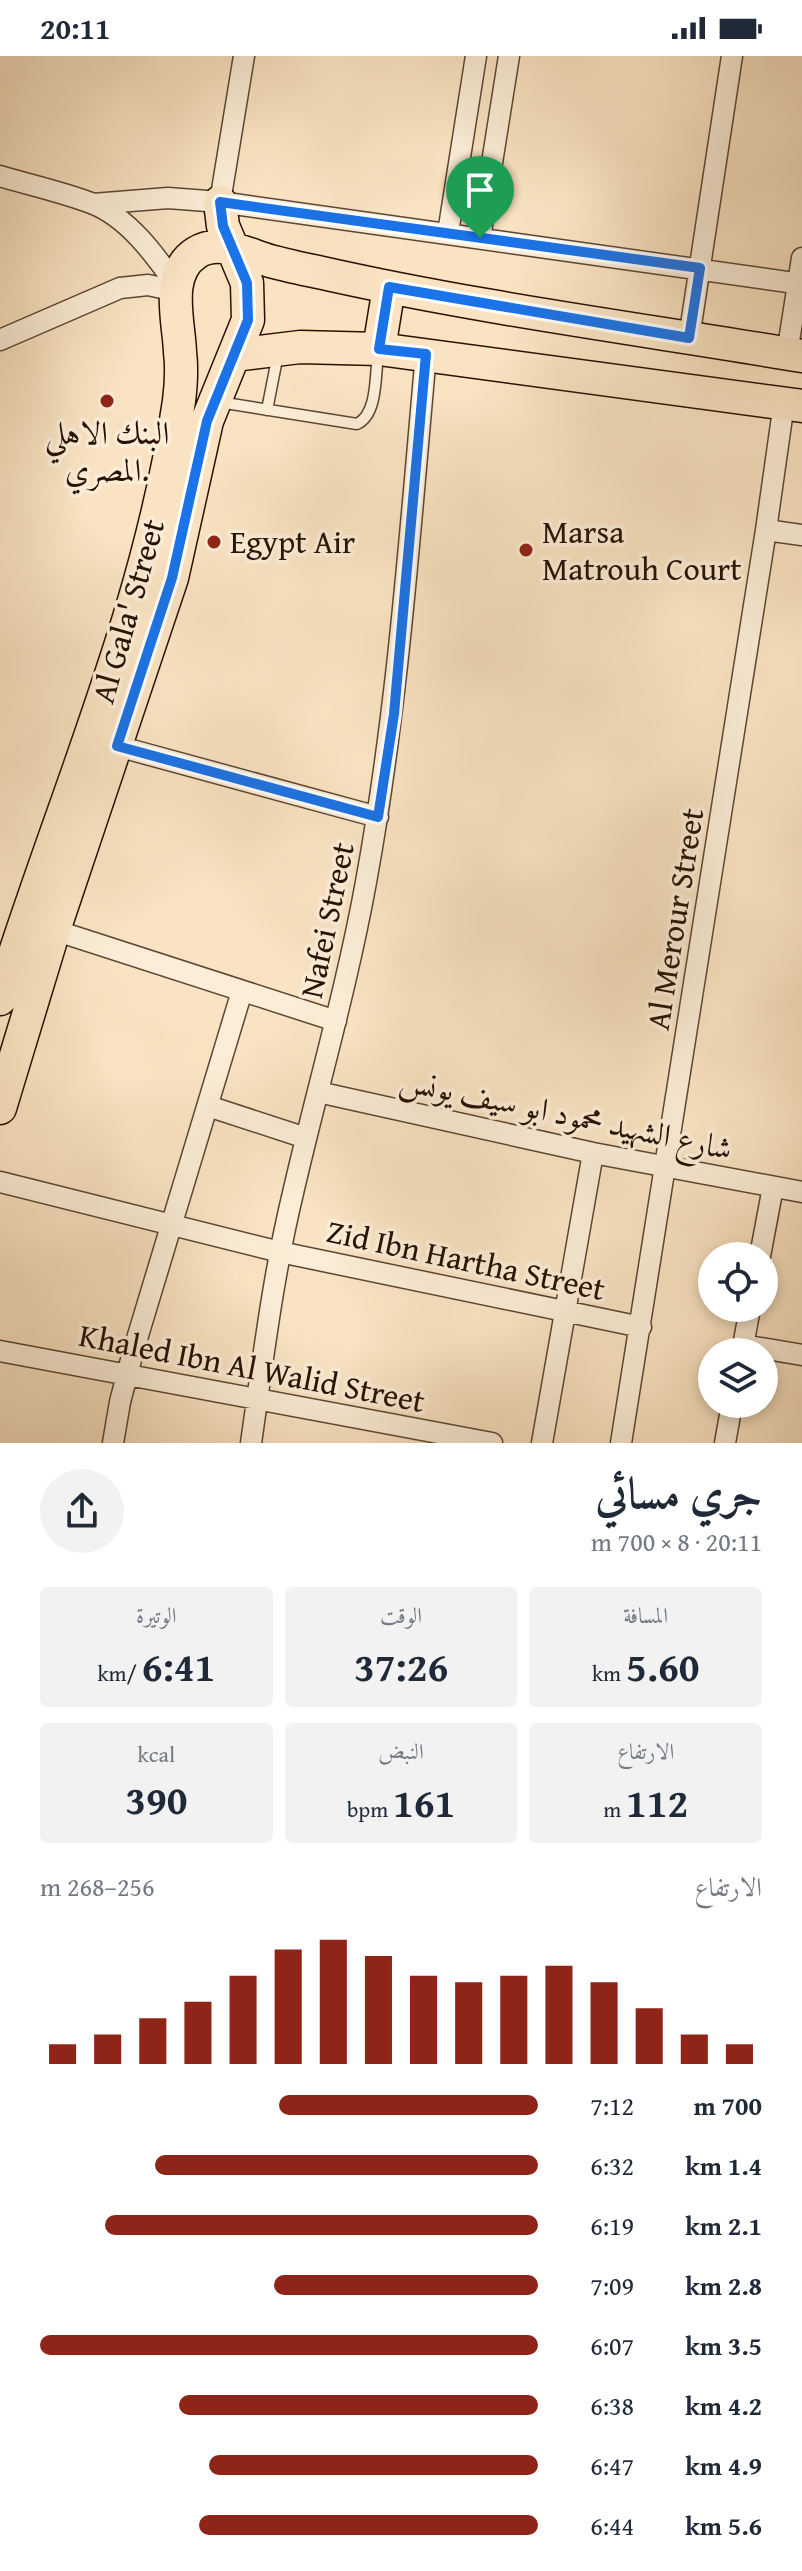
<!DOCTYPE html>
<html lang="ar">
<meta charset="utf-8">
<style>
body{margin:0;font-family:"Gentium Book Plus",Amiri,serif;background:#f2f2f3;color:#1f2937;direction:rtl;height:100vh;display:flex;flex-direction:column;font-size:30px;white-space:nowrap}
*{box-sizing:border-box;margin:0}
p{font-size:26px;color:#747a83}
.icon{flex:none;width:44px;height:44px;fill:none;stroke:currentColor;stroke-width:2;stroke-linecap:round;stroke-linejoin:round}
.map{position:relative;height:1387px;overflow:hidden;direction:ltr}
.sheet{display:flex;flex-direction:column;background:#fff;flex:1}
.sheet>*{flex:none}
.tools{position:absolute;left:698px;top:1186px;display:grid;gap:16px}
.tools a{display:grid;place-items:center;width:80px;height:80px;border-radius:50%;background:#fff;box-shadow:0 4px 12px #0003;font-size:40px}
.pin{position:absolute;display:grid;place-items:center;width:68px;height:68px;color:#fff;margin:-82px -34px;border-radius:50% 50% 50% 0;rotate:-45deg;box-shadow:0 0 8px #0007}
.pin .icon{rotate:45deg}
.round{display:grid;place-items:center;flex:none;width:84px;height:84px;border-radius:42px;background:#f2f2f3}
.overview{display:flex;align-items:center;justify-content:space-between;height:136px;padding:0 40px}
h1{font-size:44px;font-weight:700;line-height:60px}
.metrics{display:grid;grid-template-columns:repeat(3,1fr);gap:12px;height:136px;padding:8px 40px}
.metrics div{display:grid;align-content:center;border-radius:8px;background:#f2f2f3;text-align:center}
.metrics b{font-size:40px;font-weight:700}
.metrics small{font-size:22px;font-weight:400}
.metrics p{font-size:22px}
.chart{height:224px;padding:16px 40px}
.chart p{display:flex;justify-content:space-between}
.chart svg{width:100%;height:144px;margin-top:8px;stroke:#8f2418;stroke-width:6}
ul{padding:0 40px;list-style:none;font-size:26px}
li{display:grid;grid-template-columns:128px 96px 1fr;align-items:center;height:60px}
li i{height:20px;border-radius:10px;background:#8f2418}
.status{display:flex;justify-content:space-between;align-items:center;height:56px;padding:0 40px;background:#fff;direction:ltr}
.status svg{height:22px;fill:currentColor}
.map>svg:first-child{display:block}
</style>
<div class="status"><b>20:11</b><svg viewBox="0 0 49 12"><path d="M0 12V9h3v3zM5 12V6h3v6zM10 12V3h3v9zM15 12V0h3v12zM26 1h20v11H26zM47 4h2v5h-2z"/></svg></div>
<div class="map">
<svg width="802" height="1387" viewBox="0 0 802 1387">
<rect width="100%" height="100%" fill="#f9e3c2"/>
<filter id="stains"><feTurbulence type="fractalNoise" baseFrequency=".0025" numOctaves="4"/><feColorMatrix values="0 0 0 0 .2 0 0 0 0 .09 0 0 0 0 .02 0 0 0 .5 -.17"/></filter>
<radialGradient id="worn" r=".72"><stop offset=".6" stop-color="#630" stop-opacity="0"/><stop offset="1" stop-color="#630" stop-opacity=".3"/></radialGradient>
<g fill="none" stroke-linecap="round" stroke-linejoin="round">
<defs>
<path id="lane" d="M219,346L357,368C378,358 375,319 378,298
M267,354L278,298"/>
<path id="street" d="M0,120C30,129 62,136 91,147C128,161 155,199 177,230
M220,146L244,0
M93,148L168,142L220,146L802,228
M448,177L476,0
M480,182L509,0
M689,282L732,0
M0,284L120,232L148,229L176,235
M787,298L802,202
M766,474L802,479
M117,690L378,761
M54,874L336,965
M318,1036L593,1097L802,1136
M208,1050L306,1082
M0,1126L280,1196L641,1271
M760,1200L773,1131
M743,1289L802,1299
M0,1295L492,1387
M742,1296L750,1252
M113,1387L120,1346L133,1296L242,935
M251,1387C263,1303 273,1220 293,1137C317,1033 347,931 366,826C398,651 410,475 426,298
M542,1387L593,1097
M621,1387L766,474L784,347
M725,1387L732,1348"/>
<path id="primary" d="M379,293L389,231
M234,299L300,291L379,293L802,350
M0,943C62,744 149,553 179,345C181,329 182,312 180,296C179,265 164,218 196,197C219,182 246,198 270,205C286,209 302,213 318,216C477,252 641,273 802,300
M0,1052L54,874L172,522L207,365L248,264L247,227L223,170L220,146"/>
</defs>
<use href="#lane" stroke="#5c4632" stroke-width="13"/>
<use href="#street" stroke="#5c4632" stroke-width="23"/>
<use href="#primary" stroke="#281102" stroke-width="35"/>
<use href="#lane" stroke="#fbedd7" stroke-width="10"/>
<use href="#street" stroke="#fbedd7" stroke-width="20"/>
<use href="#primary" stroke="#f9e3c2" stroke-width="32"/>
</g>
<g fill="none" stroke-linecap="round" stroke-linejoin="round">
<defs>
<path id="route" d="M220,146L700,212L689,282L389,231L379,293L426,298L394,658L378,761L117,690L172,522L207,365L248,264L247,227L223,170Z"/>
</defs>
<use href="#route" stroke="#fff" stroke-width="16"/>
<use href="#route" stroke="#1a73e8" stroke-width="10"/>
</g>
<g fill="#8f2418" stroke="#fbedd7" stroke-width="3">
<circle cx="107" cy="345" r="8"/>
<circle cx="214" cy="486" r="8"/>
<circle cx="526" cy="494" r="8"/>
</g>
<g text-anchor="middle" stroke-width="7" stroke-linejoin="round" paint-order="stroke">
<g font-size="32" fill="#281102" stroke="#fbedd7" text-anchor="start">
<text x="107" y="388" text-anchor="middle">البنك الاهلي<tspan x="107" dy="37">المصري.</tspan></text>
<text x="542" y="487">Marsa<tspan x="542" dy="37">Matrouh Court</tspan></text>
<text x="230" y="497">Egypt Air</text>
</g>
<g font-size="32" fill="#281102" stroke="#fbedd7">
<text transform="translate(128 555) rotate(-74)" y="11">Al Gala' Street</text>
<text transform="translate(675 863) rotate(-81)" y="11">Al Merour Street</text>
<text transform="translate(327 864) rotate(-78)" y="11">Nafei Street</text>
<text transform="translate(566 1058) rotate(12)" y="11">شارع الشهيد محمود ابو سيف يونس</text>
<text transform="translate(466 1204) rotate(12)" y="11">Zid Ibn Hartha Street</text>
<text transform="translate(252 1312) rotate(11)" y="11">Khaled Ibn Al Walid Street</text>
</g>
</g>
<rect width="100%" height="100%" filter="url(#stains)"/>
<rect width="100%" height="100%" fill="url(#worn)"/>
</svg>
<div class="tools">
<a><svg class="icon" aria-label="locate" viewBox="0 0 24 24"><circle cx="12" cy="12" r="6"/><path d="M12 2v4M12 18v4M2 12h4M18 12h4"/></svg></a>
<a><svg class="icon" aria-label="layers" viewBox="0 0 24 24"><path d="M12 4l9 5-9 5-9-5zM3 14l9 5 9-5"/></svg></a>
</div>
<div class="pin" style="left:480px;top:182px;background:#1e9e55"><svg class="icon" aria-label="arrive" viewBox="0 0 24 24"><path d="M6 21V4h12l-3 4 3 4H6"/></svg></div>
</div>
<section class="sheet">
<div class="overview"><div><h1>جري مسائي</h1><p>20:11 · 8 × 700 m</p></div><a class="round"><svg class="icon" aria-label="share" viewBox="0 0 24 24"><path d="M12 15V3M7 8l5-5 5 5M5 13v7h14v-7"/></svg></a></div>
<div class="metrics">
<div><p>المسافة</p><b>5.60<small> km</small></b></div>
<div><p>الوقت</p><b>37:26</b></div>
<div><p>الوتيرة</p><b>6:41<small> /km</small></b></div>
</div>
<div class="metrics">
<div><p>الارتفاع</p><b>112<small> m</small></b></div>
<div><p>النبض</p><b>161<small> bpm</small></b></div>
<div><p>kcal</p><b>390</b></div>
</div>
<div class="chart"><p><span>الارتفاع</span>256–268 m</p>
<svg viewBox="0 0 160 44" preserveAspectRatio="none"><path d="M5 44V38M15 44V35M25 44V30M35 44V25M45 44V17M55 44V9M65 44V6M75 44V11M85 44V17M95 44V19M105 44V17M115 44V14M125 44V19M135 44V27M145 44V35M155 44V38"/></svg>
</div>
<ul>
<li><b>700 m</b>7:12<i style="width:52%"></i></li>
<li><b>1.4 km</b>6:32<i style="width:77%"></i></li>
<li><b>2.1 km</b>6:19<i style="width:87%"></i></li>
<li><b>2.8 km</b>7:09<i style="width:53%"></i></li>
<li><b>3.5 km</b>6:07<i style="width:100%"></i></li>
<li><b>4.2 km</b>6:38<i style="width:72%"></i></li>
<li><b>4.9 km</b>6:47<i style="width:66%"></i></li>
<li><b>5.6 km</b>6:44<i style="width:68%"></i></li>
</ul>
</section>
